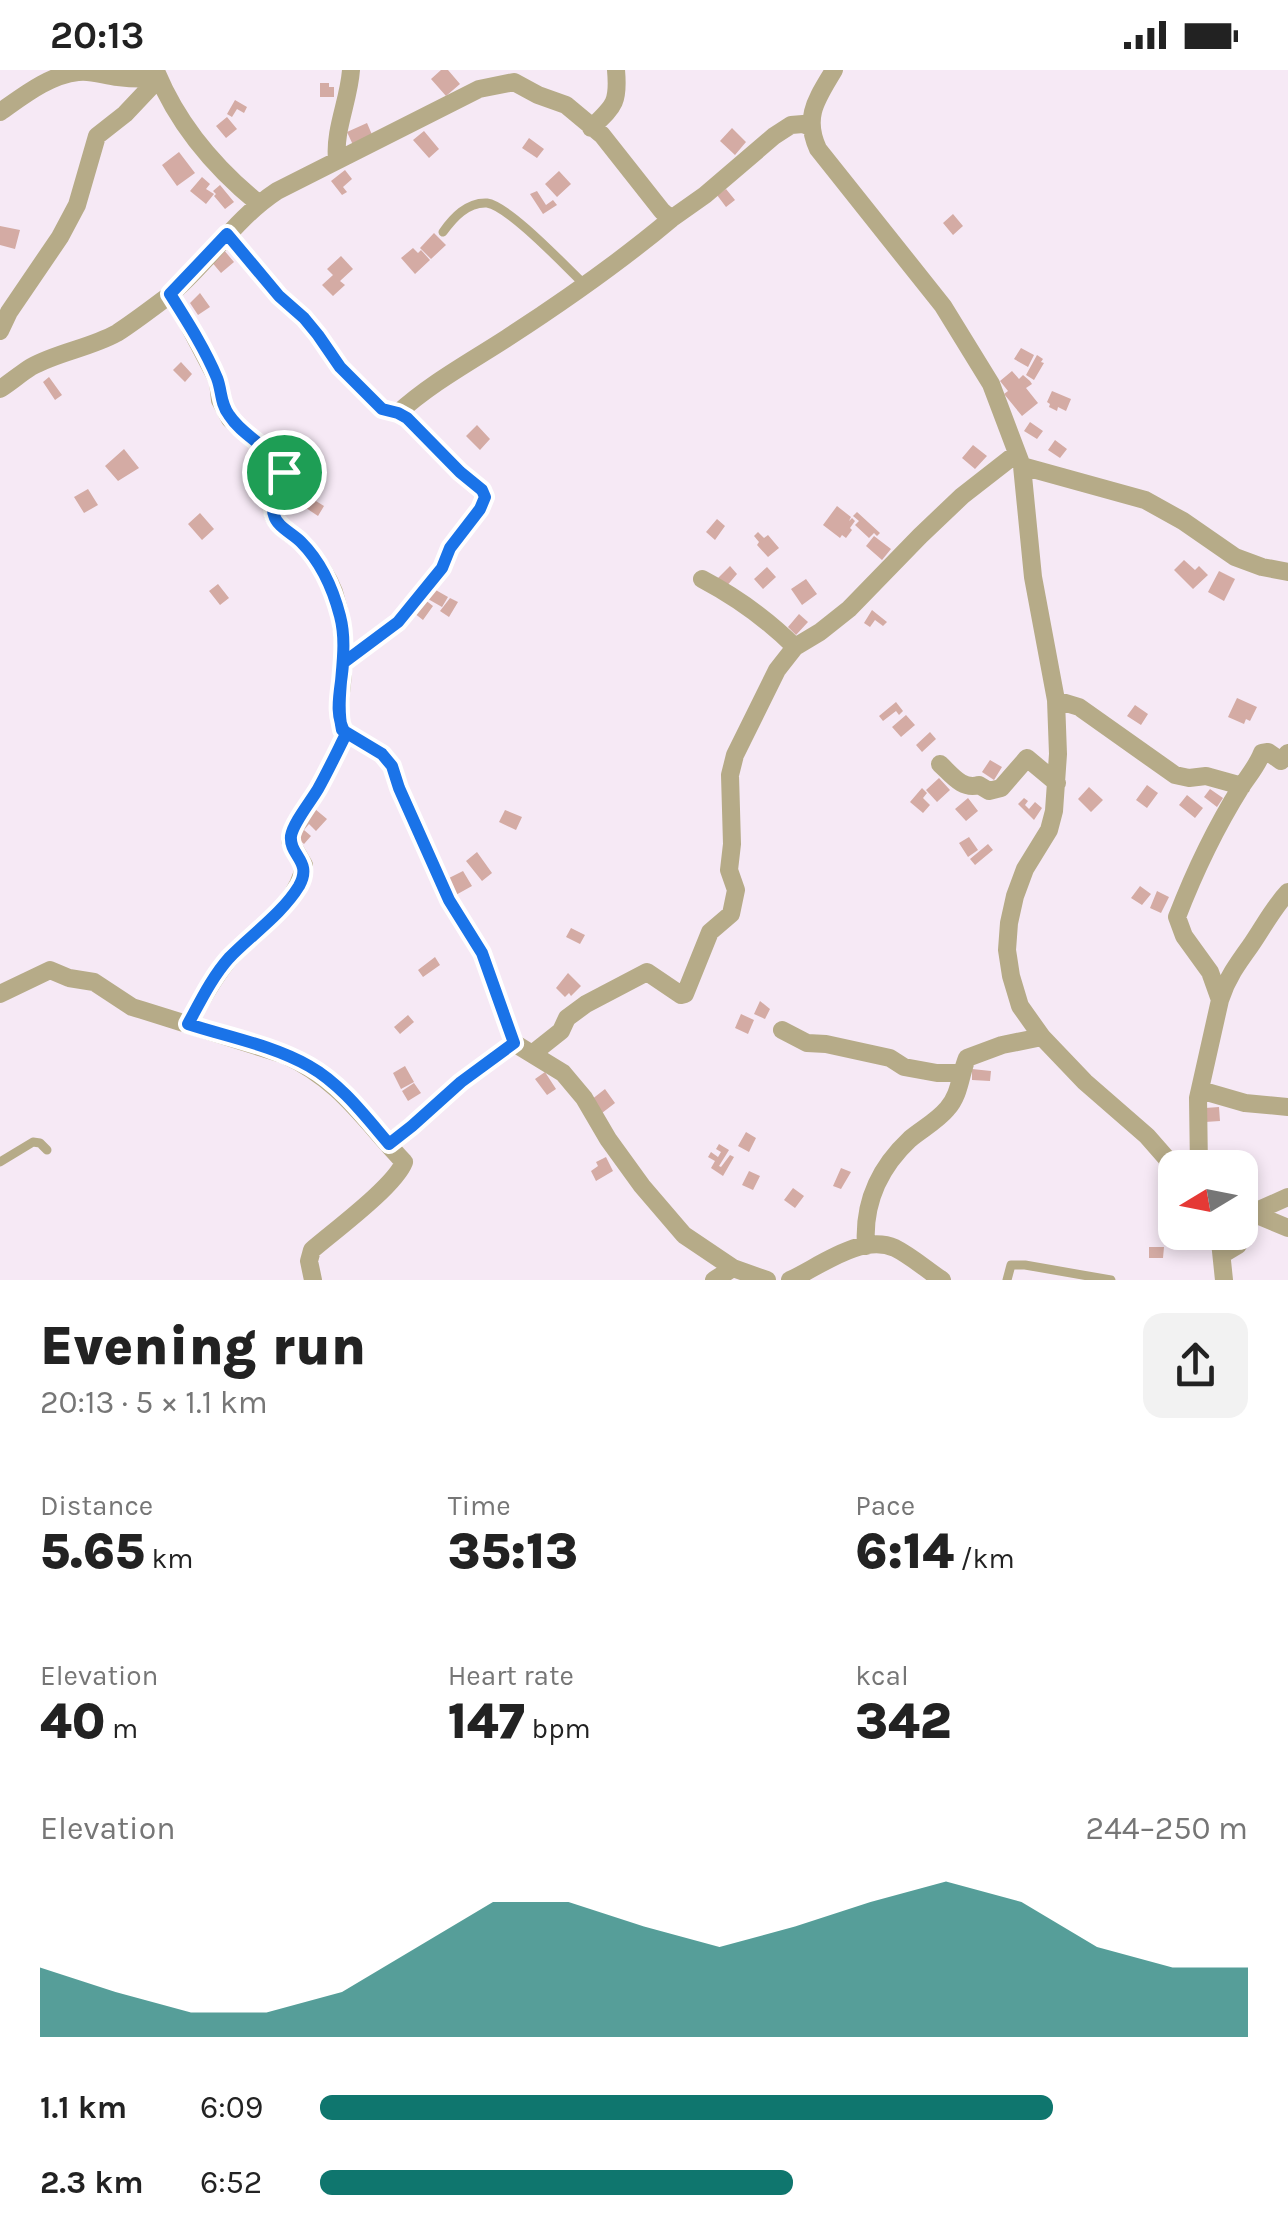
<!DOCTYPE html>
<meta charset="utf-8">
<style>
body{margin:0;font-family:Karla,sans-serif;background:#f2f2f2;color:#222;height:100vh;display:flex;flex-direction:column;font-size:38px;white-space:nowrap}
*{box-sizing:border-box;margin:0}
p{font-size:32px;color:#767676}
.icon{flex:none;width:55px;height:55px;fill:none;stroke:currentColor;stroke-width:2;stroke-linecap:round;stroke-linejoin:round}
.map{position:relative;height:1210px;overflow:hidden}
.side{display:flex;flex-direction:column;background:#fff;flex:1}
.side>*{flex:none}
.needle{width:65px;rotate:260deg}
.fabs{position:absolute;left:1158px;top:1080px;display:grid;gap:20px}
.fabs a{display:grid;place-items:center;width:100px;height:100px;border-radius:20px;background:#fff;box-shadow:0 5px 15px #0003;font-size:50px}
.pin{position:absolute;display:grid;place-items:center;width:85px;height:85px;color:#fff;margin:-42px;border:5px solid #fff;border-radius:50%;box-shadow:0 2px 10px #0007}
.round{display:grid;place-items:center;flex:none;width:105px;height:105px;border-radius:20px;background:#f2f2f2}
.head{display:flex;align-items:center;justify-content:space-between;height:170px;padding:0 40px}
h1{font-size:55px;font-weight:800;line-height:75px}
.stats{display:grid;grid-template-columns:repeat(3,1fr);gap:15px;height:170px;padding:10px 40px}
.stats div{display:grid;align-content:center}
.stats b{font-size:50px;font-weight:800}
.stats small{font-size:28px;font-weight:400}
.stats p{font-size:28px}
.chart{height:280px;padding:20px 40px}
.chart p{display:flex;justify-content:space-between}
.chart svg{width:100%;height:180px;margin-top:10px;fill:#0f766e;opacity:.7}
ul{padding:0 40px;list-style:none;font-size:32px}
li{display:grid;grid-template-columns:160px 120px 1fr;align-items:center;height:75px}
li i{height:25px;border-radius:12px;background:#0f766e}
.status{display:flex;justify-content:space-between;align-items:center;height:70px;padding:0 50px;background:#fff;direction:ltr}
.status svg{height:28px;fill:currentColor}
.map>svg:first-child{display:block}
</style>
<div class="status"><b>20:13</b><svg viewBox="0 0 49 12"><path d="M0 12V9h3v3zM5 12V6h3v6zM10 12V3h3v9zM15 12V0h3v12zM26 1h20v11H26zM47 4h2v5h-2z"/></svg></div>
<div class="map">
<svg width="1288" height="1210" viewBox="0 0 1288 1210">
<rect width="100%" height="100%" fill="#f6e9f5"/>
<path fill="#d4aba4" d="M441,0H448L460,14L446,26L431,9Z
M320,13H329V17H334V27H320Z
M235,30L247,37L244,43L237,39L232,47L227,44Z
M227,47L237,59L226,68L216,56Z
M367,53L373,67L353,75L347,62Z
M732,58L746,72L735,85L720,71Z
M424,61L439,79L429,88L413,70Z
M529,68L544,79L537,88L522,78Z
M179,82L195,103L177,116L162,95Z
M345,100L352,109L343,117L347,122L342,125L331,111Z
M559,101L571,114L557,127L545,114Z
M202,107L210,114L206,119L214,124L206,134L190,121Z
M220,115L234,132L225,139L214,126L216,124L213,121Z
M726,119L735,130L726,137L717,125Z
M537,121L546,135L553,130L557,135L543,144L530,124Z
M953,144L963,156L953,165L943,153Z
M0,156L20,160L15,179L0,175Z
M434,163L446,175L431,189L420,178Z
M413,178L418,183L421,180L430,190L415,204L401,188Z
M223,179L234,192L221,203L210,190Z
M341,186L353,199L340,211L345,215L333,226L322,215L333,205L327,199Z
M200,223L210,237L198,245L190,233Z
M1021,278L1034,285L1028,297L1014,289Z
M1037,285L1043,289L1041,292L1044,293L1034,310L1026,305Z
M181,292L192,304L185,312L173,300Z
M1012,301L1019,309L1023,305L1030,311L1032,314L1026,318L1038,333L1022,346L1004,324L1008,321L1000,311Z
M49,307L62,325L55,330L43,312Z
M1052,321L1071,329L1066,341L1058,337L1057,341L1049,337L1050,334L1047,332Z
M1030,352L1043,361L1037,369L1024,361Z
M477,355L490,369L480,380L466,366Z
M1055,370L1067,379L1060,388L1048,380Z
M973,375L987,386L975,399L962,388Z
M124,379L139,398L118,411L105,396Z
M88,419L98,435L84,443L74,427Z
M311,428L324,436L318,446L306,438Z
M837,436L851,447L849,451L852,448L855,451L850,458L852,460L846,468L842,465L840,468L823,455Z
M857,442L880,463L877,466L874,463L869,468L855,455L859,451L853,446Z
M200,443L214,459L202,470L188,454Z
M717,449L725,456L715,470L706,462Z
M758,462L764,468L768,465L779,478L768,487L757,475L759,472L754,466Z
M874,466L891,479L882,490L866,476Z
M1184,490L1195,500L1199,496L1208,505L1193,519L1174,500Z
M730,496L737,504L725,518L717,509Z
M767,497L776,507L763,519L754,509Z
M1219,501L1235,509L1224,531L1208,522Z
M806,509L817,524L802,535L791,519Z
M218,514L229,528L220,535L209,521Z
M434,519L448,527L442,537L428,529Z
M450,528L458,532L449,547L440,541Z
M424,529L433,536L423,550L414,543Z
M872,540L887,552L883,556L875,550L870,557L864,553Z
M799,544L808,552L796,565L788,557Z
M1237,628L1257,637L1250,651L1246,649L1244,654L1228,647Z
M896,632L903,641L899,645L896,641L883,651L879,646Z
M1135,635L1148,644L1141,655L1127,646Z
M906,645L915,655L901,667L892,657Z
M930,662L936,669L922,682L916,675Z
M990,690L1002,697L994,710L982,702Z
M939,708L950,720L937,732L926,720Z
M1147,715L1158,723L1147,738L1136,730Z
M1089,717L1103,730L1091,742L1078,729Z
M922,718L927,723L923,728L930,735L923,743L910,732Z
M1210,719L1223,728L1217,737L1204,727Z
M1187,725L1203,738L1195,748L1179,735Z
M968,728L978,741L966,751L955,739Z
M1024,728L1028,731L1025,735L1029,739L1035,732L1042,738L1034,750L1018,734Z
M315,739L327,749L316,761L309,754L304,760L311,766L304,774L293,764Z
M505,740L522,747L516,760L499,752Z
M969,767L978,780L968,787L959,773Z
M988,774L993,780L975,795L970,789Z
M477,782L492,803L482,811L466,791Z
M463,801L472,816L454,826L445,810Z
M1140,816L1151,824L1142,835L1131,828Z
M1157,821L1169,827L1161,843L1150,838Z
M571,858L585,865L580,874L566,867Z
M435,887L440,895L423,907L418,900Z
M568,903L581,916L571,926L569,923L565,927L556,918Z
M760,931L770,939L765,949L754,944Z
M741,944L754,950L748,964L735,958Z
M408,945L414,952L400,964L394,957Z
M405,996L414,1012L401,1019L393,1003Z
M972,999L991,1001L990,1011L972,1010Z
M545,1002L556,1019L547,1025L535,1009Z
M414,1013L421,1023L408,1031L402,1021Z
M605,1019L615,1033L602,1043L591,1030Z
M1219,1037L1220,1051L1205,1052V1038Z
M746,1062L756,1068L749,1082L738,1076Z
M719,1074L729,1080L719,1096L721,1097L730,1085L734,1087L723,1106L711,1098L715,1091L708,1087L711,1082L718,1087L721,1082L716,1079Z
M606,1087L613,1101L596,1111L591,1101L598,1096L596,1092Z
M841,1098L851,1102L841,1119L833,1116Z
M749,1101L760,1106L753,1120L742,1115Z
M793,1118L804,1126L795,1138L784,1130Z
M1149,1177H1164L1163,1188H1149Z"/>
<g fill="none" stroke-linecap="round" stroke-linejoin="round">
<path stroke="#b6ab88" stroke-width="9" d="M443,162C453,148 467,132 487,133C509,136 566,197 584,214
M0,1092L33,1072L40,1073L47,1080
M1007,1210L1011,1195H1025L1111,1210"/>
<path stroke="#b6ab88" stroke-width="18" d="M834,0C817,29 803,46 818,79L943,236L991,314L1022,396L1033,507L1056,630L1058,684L1054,741L1049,760L1025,799L1015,826L1009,853L1007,880L1011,906L1020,936L1042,967L1085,1012L1147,1066L1175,1098
M156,1C178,55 214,97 258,133
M0,42C23,26 49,5 78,2C92,0 105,6 118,7C132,9 145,9 159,8L125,44L97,66L77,135L60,167L9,242L0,261
M591,58C614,36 619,33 616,0
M337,89C334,60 349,30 351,0
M227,164L279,226L304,248L318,265L340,297L382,339L398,343L407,348L460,402L482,420L485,427L480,439L450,478L442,498L398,552L343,593
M170,225L186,250L218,311L220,330L230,349L279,393C292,420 269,424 273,444C276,458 296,466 305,476C316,489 328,506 334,522C344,552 345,583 342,614C340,631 338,643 342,660L382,684L392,695L399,718L449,830L482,883L514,973L563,1003L584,1028L608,1069L642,1116L684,1165L733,1198L767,1210
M0,319C11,312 20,304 31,297C58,282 90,278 117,263C134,252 151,239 167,227C207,195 233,150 277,121L479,19L514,12L538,25L566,35L602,65L662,141L671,149L705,125L774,66L791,55L803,54L811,57
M398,343C431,313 470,292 507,268C564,231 620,192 671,149
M1022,396L1145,430L1183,451L1235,487L1262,497L1288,502
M702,509C736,527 768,550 795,577
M1056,630L1079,637L1175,705L1189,708L1206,706L1242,716
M940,694C952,705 962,720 979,715L989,721L1001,718L1027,688L1057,713
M0,924L50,900L69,908L94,912L132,937L142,940L285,985C340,1010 364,1050 404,1092C395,1116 334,1161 312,1180L309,1191L313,1210
M1220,930C1227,908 1238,893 1251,875C1264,856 1273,838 1288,822
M188,954C200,933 211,912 226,893C251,861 298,838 304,795L290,771L292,761L320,716L346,664
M782,960L807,973L826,974L890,988L904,997L937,1003H961
M532,984L561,961L567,948L586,934L647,902L681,925L685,924L710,862L731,844L736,820L729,800L732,774L730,705L735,685L777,600L795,577L820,562L849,539L920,466L962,426L1017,383
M1200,1020L1245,1033L1288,1037
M389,1073L412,1056L461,1012L514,973
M1199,1098L1198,1028L1220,930L1210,902L1184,866L1177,847C1194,803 1216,757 1241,717C1249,705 1257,696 1262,683L1268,682L1281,691L1288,683
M1240,1131L1252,1143L1288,1158
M1219,1162L1224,1210
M866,1176C863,1133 879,1098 910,1069C922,1059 937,1051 947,1039C960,1025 960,1005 967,988L1002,975L1042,967
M1223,1184L1238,1175L1252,1143L1288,1127
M714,1210L733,1198
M790,1210C819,1197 861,1163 895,1178C911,1186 927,1200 942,1210"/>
</g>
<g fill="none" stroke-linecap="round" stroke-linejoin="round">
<defs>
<path id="route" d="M284,402C284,417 269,433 274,445C277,457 292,463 301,472C321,492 333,519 340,546C350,584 334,623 342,660L382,684L392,696L399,718L449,830L482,883L514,973L461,1012L412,1056L389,1074C365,1046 341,1014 309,996C272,975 228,967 188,954C200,932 212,907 229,888C251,865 282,844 299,816C313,791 289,786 291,766C293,753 311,731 318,719C328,701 337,682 346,664C332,644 342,616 343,593L398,552L442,498L450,478L480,439L485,427L482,420L460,402L407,348L398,343L382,339L340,297L318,265L304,248L279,226L227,164L170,224C187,251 205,279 217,308C222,321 220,333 229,345C243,367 272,377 284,402"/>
</defs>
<use href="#route" stroke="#fff" stroke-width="20"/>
<use href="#route" stroke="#1a73e8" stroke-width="12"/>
</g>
</svg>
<div class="fabs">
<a><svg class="needle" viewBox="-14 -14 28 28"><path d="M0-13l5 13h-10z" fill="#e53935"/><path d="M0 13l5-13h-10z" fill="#767676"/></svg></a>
</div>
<div class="pin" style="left:284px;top:402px;background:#1e9e55"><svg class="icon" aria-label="arrive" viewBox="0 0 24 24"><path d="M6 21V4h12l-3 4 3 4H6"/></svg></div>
</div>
<section class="side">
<div class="head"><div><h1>Evening run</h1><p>20:13 · 5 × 1.1 km</p></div><a class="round"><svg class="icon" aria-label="share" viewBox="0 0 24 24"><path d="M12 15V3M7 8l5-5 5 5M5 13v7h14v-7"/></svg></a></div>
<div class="stats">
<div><p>Distance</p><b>5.65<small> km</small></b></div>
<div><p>Time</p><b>35:13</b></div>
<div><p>Pace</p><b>6:14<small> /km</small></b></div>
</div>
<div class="stats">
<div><p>Elevation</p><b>40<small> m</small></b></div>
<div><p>Heart rate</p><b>147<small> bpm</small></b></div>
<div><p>kcal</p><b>342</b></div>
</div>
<div class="chart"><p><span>Elevation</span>244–250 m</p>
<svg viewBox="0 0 160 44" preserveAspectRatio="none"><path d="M0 44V27L10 33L20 38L30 38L40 33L50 22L60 11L70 11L80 17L90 22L100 17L110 11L120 6L130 11L140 22L150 27L160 27V44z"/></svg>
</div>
<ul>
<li><b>1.1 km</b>6:09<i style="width:79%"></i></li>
<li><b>2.3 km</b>6:52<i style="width:51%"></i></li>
</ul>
</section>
